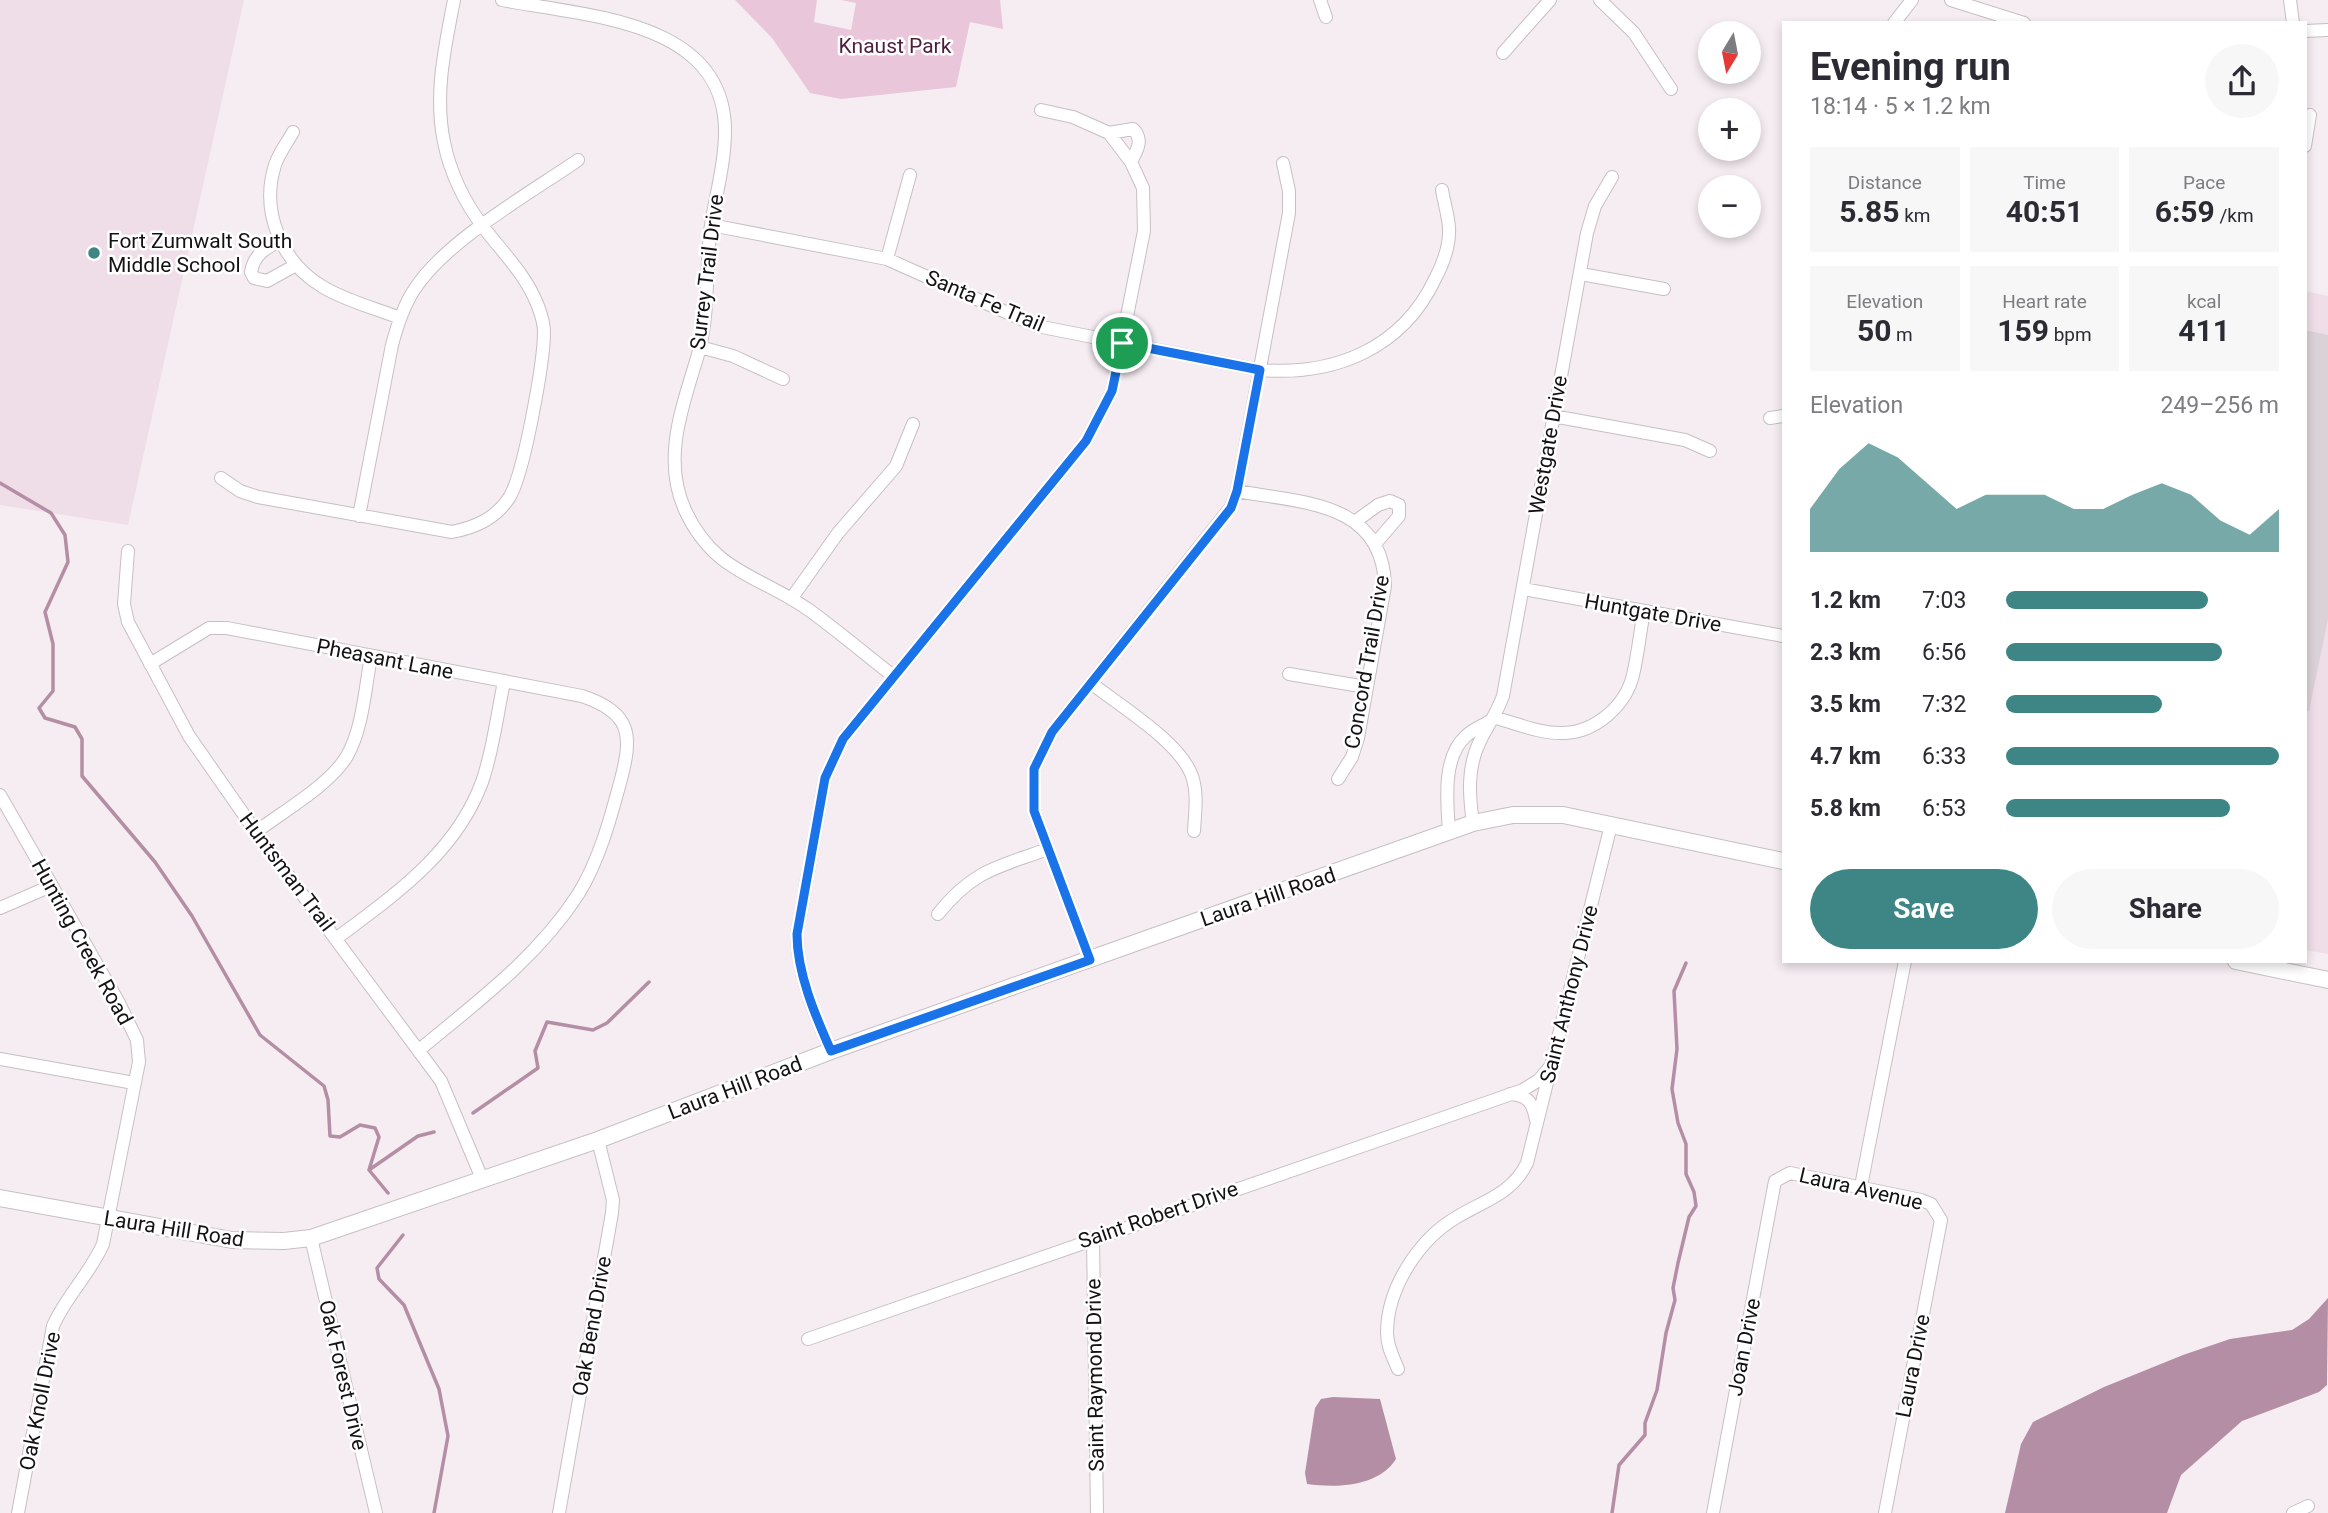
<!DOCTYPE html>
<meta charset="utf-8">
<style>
body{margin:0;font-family:Roboto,sans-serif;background:#f7f7f7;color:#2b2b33;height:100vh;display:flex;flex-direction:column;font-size:26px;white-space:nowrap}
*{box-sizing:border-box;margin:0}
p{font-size:23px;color:#7c7c81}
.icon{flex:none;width:38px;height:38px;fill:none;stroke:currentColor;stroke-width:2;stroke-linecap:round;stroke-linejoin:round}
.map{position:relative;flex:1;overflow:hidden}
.drawer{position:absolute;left:1782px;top:21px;width:525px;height:942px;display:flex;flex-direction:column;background:#fff;border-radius:0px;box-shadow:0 4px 10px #0003}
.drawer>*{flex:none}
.needle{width:46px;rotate:190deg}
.tools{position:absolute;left:1698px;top:21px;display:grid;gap:14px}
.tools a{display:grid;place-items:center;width:63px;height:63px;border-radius:50%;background:#fff;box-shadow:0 4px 10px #0003;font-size:35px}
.pin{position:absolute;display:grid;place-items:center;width:60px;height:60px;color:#fff;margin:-30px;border:4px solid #fff;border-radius:50%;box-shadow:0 2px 7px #0007}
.round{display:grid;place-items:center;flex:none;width:74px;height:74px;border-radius:37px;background:#f7f7f7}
.overview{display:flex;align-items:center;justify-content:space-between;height:119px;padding:0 28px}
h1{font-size:38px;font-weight:700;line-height:52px}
.stats{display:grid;grid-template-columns:repeat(3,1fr);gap:10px;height:119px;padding:7px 28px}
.stats div{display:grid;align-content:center;border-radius:0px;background:#f7f7f7;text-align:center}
.stats b{font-size:30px;font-weight:700}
.stats small{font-size:19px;font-weight:400}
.stats p{font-size:19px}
.chart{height:196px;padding:14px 28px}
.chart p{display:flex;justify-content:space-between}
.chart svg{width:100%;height:126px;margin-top:7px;fill:#3e8685;opacity:.7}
.action{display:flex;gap:14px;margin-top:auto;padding:14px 28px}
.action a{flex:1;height:80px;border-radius:42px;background:#3e8685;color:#fff;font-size:28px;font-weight:700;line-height:80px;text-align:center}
.action a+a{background:#f7f7f7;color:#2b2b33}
ul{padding:0 28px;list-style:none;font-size:23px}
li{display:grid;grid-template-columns:112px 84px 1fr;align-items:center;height:52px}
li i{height:18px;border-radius:9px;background:#3e8685}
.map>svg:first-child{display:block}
</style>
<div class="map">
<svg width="2328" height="1513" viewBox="0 0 2328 1513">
<rect width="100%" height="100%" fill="#f6edf2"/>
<path fill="#efdee7" d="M0,0H244L128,525L0,505Z
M2305,291L2328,296V954L2305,950Z"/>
<path fill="#e9c6da" d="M735,0H817L814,22L851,30L856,3L841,0H1000L1003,29L970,22L956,87L841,99L810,93L772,38Z"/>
<path fill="#b48ea4" d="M2328,1298L2327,1385L2319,1392L2242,1421L2181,1475L2167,1513H2005L2021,1444L2033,1422L2104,1387L2183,1355L2230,1339L2292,1330L2309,1319Z
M1333,1397L1380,1399L1396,1459C1378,1487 1337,1488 1307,1484L1305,1473L1315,1408L1321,1399Z"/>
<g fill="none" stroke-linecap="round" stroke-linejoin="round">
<path stroke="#b48ea4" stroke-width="3.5" d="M0,483L51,513L65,535L68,562L45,612L53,644V691L39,708L45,718L75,727L82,739V776L155,862L192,916L260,1035L324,1086L328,1100L330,1136L340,1137L360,1125L375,1128L379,1137L369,1170L388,1193
M473,1113L538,1068L535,1051L547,1022L593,1030L607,1023L649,982
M369,1170L418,1136L434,1132
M403,1235L377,1268L379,1279L404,1305L439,1389L448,1436L434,1513
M1612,1513L1619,1465L1645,1435V1423L1657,1390L1666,1333L1675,1300L1673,1288L1678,1263L1689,1217L1696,1206L1694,1192L1686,1174V1144L1678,1123L1672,1089L1677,1049L1674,991L1686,963"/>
</g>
<path fill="#dbd2d7" d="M2305,330L2328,335V619L2309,711H2305Z"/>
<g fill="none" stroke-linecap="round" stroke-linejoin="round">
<defs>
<path id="minor" d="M502,0C583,16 725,19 725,131C725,163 716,194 711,225C705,267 710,309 699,351C684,403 661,457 685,510C714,573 759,575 809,610C838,631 865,654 892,675
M1320,0L1326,17
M1600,0L1634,33L1671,89
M1951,0L2024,23
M2290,0L2293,23
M1894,23L1912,0
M2305,31L2328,30
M1503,53L1550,0
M293,132C287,143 279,153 275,165C260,212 282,263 323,287C346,301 375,308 400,318
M1109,133L1133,129C1144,140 1137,150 1131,162
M2305,146L2310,115
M711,225L887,259L1037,326L1260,370C1334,376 1402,349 1435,279C1443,264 1450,245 1449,227C1448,215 1444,202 1442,190
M280,241C265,248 254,255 251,272L254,278L267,281L296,265
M887,259L910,175
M1581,274L1664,289
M700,347L733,356L783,379
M1553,416L1685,440L1710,451
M1770,418L1783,416
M221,478L240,491L258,497L452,532C476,527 495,519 509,498C524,475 544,361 544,332C544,324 541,314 538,306C526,275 504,254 484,228C465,203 450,172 444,142C434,94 445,47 454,0
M1237,491C1301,503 1383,501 1385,586L1358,738L1352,757L1338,779
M359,516L392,345C397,326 403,307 414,290C445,241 529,194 578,160
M1356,521L1378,505L1390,501L1399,505V516L1375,544
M128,551L124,604L128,622L189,736L256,832L441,1081L483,1181
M1523,589L1783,636
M791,599L838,533L896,466L913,424
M150,664L209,628H227L582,696C632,713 633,735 620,783C610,820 599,860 579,893C538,957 477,1002 419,1050
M1289,674L1366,687
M1091,683C1120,706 1180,742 1192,776C1198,793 1195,813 1194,831
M1496,718C1518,724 1541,734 1564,733C1596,732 1626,705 1633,675C1638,654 1640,632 1644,611
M0,795L119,1003L137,1040L139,1062L103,1244C90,1274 66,1296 53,1326L18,1513
M1473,823C1469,795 1467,767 1480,741C1488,725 1497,713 1503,696L1587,233L1595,206L1612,177
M1449,831C1447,802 1442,757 1466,736C1472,730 1482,726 1490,721
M256,832C282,812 331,784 347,756C363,728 365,688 371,657
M0,908L51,886
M938,914C973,870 998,867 1048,849
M337,938C394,895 456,853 482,782C493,751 497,715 504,682
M1090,960L1034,811V769L1052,732L1231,507L1237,491L1289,213V191L1283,163
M831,1051C815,1016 797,973 797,934L825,778L843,739L1086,441L1112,391L1144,231L1143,188L1131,162L1109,133L1073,117L1041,110
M0,1059L134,1083
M1510,1094C1528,1095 1533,1103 1536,1120
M1861,1186L1905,961
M311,1238L376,1513
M1093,1238L1097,1513
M808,1339L1523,1090L1539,1080L1550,1067
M1398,1369C1393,1357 1387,1346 1387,1333C1387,1288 1419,1239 1457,1217C1485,1200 1512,1194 1527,1163L1611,825
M559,1513L612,1213L613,1200L598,1140
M1713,1513L1775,1181L1790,1173L1921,1200L1931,1204L1941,1220L1885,1513
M2293,1513L2308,1506"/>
<path id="secondary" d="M2236,961L2328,980
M0,1198L232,1240L284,1241L311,1238L598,1140L831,1051L1473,823L1513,815H1563L1783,861"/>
</defs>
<use href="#minor" stroke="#c7bfc3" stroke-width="14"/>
<use href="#secondary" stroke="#c7bfc3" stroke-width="18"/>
<use href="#minor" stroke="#fff" stroke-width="12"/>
<use href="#secondary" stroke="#fff" stroke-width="16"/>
</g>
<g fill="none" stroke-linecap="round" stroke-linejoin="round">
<defs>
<path id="route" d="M1122,343L1260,370L1237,491L1231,508L1052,732L1034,769V811L1090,960L831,1051C815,1015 797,973 797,934L825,778L843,739L1086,441L1112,391Z"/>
</defs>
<use href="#route" stroke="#fff" stroke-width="14"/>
<use href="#route" stroke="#1a73e8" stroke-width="9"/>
</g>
<circle fill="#3e8685" stroke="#fff" stroke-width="2.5" cx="94" cy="253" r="7"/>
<g text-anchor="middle" stroke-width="5" stroke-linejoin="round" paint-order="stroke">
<g font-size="21" fill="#4e1e3d" stroke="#fff">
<text x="895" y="53">Knaust Park</text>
</g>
<g font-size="21" fill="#151214" stroke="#fff" text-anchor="start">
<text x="108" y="248">Fort Zumwalt South<tspan x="108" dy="24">Middle School</tspan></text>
</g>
<g font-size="21" fill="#151214" stroke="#fff">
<text transform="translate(707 272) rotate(-83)" y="7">Surrey Trail Drive</text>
<text transform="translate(985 301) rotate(23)" y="7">Santa Fe Trail</text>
<text transform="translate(1548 445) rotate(-80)" y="7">Westgate Drive</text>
<text transform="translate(1653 613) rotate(10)" y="7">Huntgate Drive</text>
<text transform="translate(385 659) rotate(11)" y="7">Pheasant Lane</text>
<text transform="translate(1367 662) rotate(-80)" y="7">Concord Trail Drive</text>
<text transform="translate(287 872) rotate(53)" y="7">Huntsman Trail</text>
<text transform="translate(1268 897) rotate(-19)" y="7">Laura Hill Road</text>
<text transform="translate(82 942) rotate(61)" y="7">Hunting Creek Road</text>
<text transform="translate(1569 994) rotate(-76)" y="7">Saint Anthony Drive</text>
<text transform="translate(735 1088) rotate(-21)" y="7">Laura Hill Road</text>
<text transform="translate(1861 1189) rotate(13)" y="7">Laura Avenue</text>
<text transform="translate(1158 1215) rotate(-19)" y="7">Saint Robert Drive</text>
<text transform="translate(174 1229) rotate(9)" y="7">Laura Hill Road</text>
<text transform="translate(592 1326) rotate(-80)" y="7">Oak Bend Drive</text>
<text transform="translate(1744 1347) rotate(-79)" y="7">Joan Drive</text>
<text transform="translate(1913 1366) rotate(-79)" y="7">Laura Drive</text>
<text transform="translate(343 1375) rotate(77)" y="7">Oak Forest Drive</text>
<text transform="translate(1095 1375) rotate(-91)" y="7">Saint Raymond Drive</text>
<text transform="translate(40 1401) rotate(-79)" y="7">Oak Knoll Drive</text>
</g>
</g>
</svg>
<div class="tools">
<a><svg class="needle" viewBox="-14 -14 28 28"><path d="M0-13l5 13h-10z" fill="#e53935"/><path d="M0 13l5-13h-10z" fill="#7c7c81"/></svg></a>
<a>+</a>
<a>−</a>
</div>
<div class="pin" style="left:1122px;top:343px;background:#1e9e55"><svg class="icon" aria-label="arrive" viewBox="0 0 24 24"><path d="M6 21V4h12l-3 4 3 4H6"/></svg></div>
<section class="drawer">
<div class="overview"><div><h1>Evening run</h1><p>18:14 · 5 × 1.2 km</p></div><a class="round"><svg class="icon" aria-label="share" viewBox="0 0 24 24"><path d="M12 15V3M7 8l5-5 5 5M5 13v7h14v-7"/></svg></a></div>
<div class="stats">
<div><p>Distance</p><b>5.85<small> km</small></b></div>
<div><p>Time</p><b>40:51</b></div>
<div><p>Pace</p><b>6:59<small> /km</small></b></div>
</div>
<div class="stats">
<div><p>Elevation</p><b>50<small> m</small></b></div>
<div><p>Heart rate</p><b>159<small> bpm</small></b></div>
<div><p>kcal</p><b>411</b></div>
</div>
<div class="chart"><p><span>Elevation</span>249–256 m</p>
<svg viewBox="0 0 160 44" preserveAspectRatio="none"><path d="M0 44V29L10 15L20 6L30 11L40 20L50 29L60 24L70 24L80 24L90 29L100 29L110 24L120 20L130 24L140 33L150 38L160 29V44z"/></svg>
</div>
<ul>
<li><b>1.2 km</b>7:03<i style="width:74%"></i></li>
<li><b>2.3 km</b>6:56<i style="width:79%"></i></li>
<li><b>3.5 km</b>7:32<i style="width:57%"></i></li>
<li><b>4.7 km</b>6:33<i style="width:100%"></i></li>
<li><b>5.8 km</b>6:53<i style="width:82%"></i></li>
</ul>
<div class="action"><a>Save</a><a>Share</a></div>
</section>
</div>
